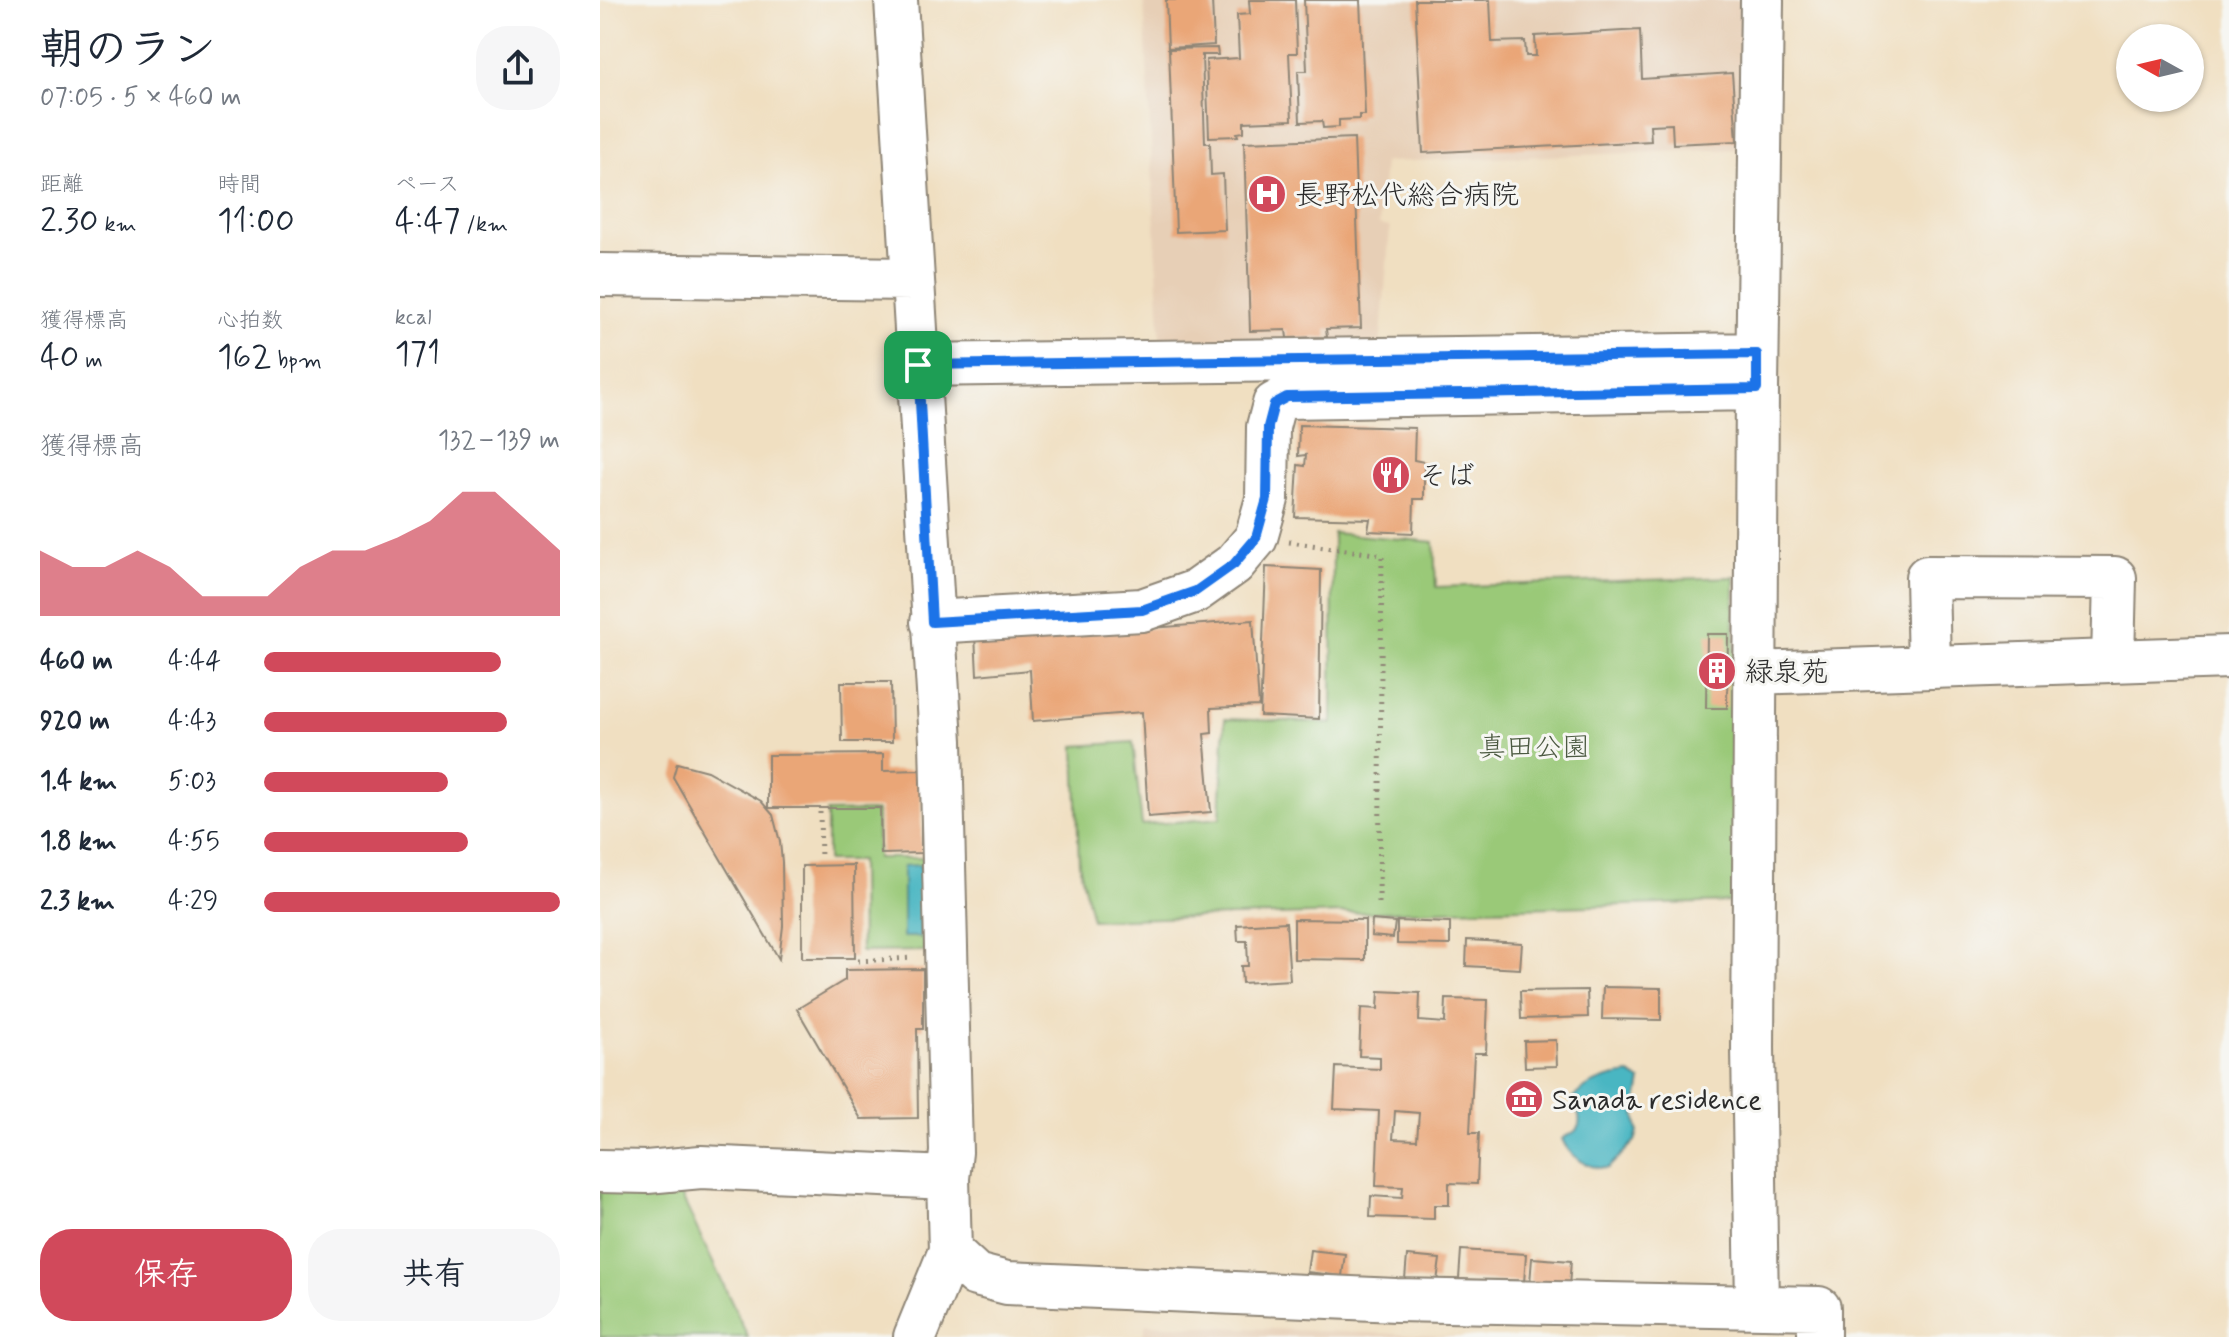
<!DOCTYPE html>
<html lang="ja">
<meta charset="utf-8">
<style>
body{margin:0;font-family:Mynerve,"Klee One",sans-serif;background:#f6f6f7;color:#1f2937;height:100vh;display:flex;flex-direction:column;font-size:30px;white-space:nowrap}
*{box-sizing:border-box;margin:0}
p{font-size:26px;color:#747a83}
.icon{flex:none;width:44px;height:44px;fill:none;stroke:currentColor;stroke-width:2;stroke-linecap:round;stroke-linejoin:round}
.map{position:relative;flex:1;overflow:hidden}
.panel{display:flex;flex-direction:column;background:#fff;width:600px}
.panel>*{flex:none}
.needle{width:52px;rotate:278deg}
.fabs{position:absolute;left:1516px;top:24px;display:grid;gap:16px}
.fabs a{display:grid;place-items:center;width:88px;height:88px;border-radius:50%;background:#fff;box-shadow:0 2px 6px #0004;font-size:40px}
.pin{position:absolute;display:grid;place-items:center;width:68px;height:68px;color:#fff;margin:-34px;border-radius:16px;box-shadow:0 4px 12px #0006}
.round{display:grid;place-items:center;flex:none;width:84px;height:84px;border-radius:32px;background:#f6f6f7}
.summary{display:flex;align-items:center;justify-content:space-between;height:136px;padding:0 40px}
h1{font-size:44px;font-weight:600;line-height:60px}
.figures{display:grid;grid-template-columns:repeat(3,1fr);gap:12px;height:136px;padding:8px 40px}
.figures div{display:grid;align-content:center}
.figures b{font-size:34px;font-weight:600}
.figures small{font-size:22px;font-weight:400}
.figures p{font-size:22px}
.chart{height:224px;padding:16px 40px}
.chart p{display:flex;justify-content:space-between}
.chart svg{width:100%;height:144px;margin-top:8px;fill:#d1495b;opacity:.7}
.button{display:flex;gap:16px;margin-top:auto;padding:16px 40px}
.button a{flex:1;height:92px;border-radius:32px;background:#d1495b;color:#fff;font-size:32px;font-weight:600;line-height:92px;text-align:center}
.button a+a{background:#f6f6f7;color:#1f2937}
ul{padding:0 40px;list-style:none;font-size:26px}
li{display:grid;grid-template-columns:128px 96px 1fr;align-items:center;height:60px}
li i{height:20px;border-radius:10px;background:#d1495b}
main{display:flex;flex:1;min-height:0}
.map>svg:first-child{display:block}
</style>
<main>
<section class="panel">
<div class="summary"><div><h1>朝のラン</h1><p>07:05 · 5 × 460 m</p></div><a class="round"><svg class="icon" aria-label="share" viewBox="0 0 24 24"><path d="M12 15V3M7 8l5-5 5 5M5 13v7h14v-7"/></svg></a></div>
<div class="figures">
<div><p>距離</p><b>2.30<small> km</small></b></div>
<div><p>時間</p><b>11:00</b></div>
<div><p>ペース</p><b>4:47<small> /km</small></b></div>
</div>
<div class="figures">
<div><p>獲得標高</p><b>40<small> m</small></b></div>
<div><p>心拍数</p><b>162<small> bpm</small></b></div>
<div><p>kcal</p><b>171</b></div>
</div>
<div class="chart"><p><span>獲得標高</span>132–139 m</p>
<svg viewBox="0 0 160 44" preserveAspectRatio="none"><path d="M0 44V24L10 29L20 29L30 24L40 29L50 38L60 38L70 38L80 29L90 24L100 24L110 20L120 15L130 6L140 6L150 15L160 24V44z"/></svg>
</div>
<ul>
<li><b>460 m</b>4:44<i style="width:80%"></i></li>
<li><b>920 m</b>4:43<i style="width:82%"></i></li>
<li><b>1.4 km</b>5:03<i style="width:62%"></i></li>
<li><b>1.8 km</b>4:55<i style="width:69%"></i></li>
<li><b>2.3 km</b>4:29<i style="width:100%"></i></li>
</ul>
<div class="button"><a>保存</a><a>共有</a></div>
</section>
<div class="map">
<svg width="1629" height="1337" viewBox="0 0 1629 1337">
<rect width="100%" height="100%" fill="#f6f6f2"/>
<filter id="ink" filterUnits="userSpaceOnUse"><feTurbulence type="fractalNoise" baseFrequency=".0125" numOctaves="2"/><feDisplacementMap in="SourceGraphic" scale="16" xChannelSelector="R" yChannelSelector="G"/><feConvolveMatrix kernelMatrix="1 2 1 2 8 2 1 2 1" color-interpolation-filters="sRGB"/></filter>
<filter id="wash" filterUnits="userSpaceOnUse"><feTurbulence type="fractalNoise" baseFrequency=".006" numOctaves="4" result="noise"/><feDisplacementMap in="SourceGraphic" scale="32" xChannelSelector="R" yChannelSelector="G"/><feGaussianBlur stdDeviation="1.8" result="paint"/><feColorMatrix in="noise" values="0 0 0 0 0 0 0 0 0 0 0 0 0 0 0 0 0 1.4 0 .05"/><feComposite in="paint" operator="in"/></filter>
<g filter="url(#wash)">
<rect width="100%" height="100%" fill="#f0dfc1"/>
<path fill="#e7cfb6" d="M544,0H1142V149L784,162L779,225L790,227L780,348L561,351Z
M546,1324L868,1337H542Z"/>
<path fill="#9ac978" stroke="#627a52" stroke-width="2" d="M733,533L834,542L836,587L1134,577L1136,902L492,920L479,863L475,746L533,742L542,825L620,818L625,719L732,723Z
M277,811V858H323L324,951L261,952L260,861H227V812Z
M0,1181L75,1182L148,1337H0Z"/>
<path fill="#48b6c2" stroke="#3a7076" stroke-width="2" d="M320,865V937H303V866Z
M1030,1074L1041,1081L1035,1112L1038,1132L1035,1141L1008,1168C989,1170 969,1156 962,1139C965,1136 970,1135 974,1132C985,1124 977,1109 972,1100C984,1083 1010,1076 1030,1074Z"/>
<g id="blocks">
<path fill="#eaa677" fill-rule="evenodd" d="M566,0H612L614,45L568,48Z
M649,0H695L697,53H689L692,120L644,122V132L637,133L638,136L609,137L606,60L639,58L637,15L650,14Z
M704,0H760L765,115H759V119L739,120V127L723,128L722,121L700,122L698,71H707Z
M815,0H890L892,42L925,41L926,56H936L935,36L1040,30L1042,79L1132,73L1137,141L1073,144L1072,124L1050,125L1051,141L823,153Z
M617,48L618,55H602L605,143H610L611,175L623,174L625,230L576,232L569,49Z
M754,138L761,328L726,329L727,337L687,338L686,330L650,331L644,142Z
M699,425L815,428L814,460L824,462V499H814L813,533L768,531L770,519L695,517L698,465L705,466L706,455L698,456Z
M666,567L721,570L719,719L660,716Z
M653,620L659,706L611,708L612,733L604,734L611,812L548,817L542,712L433,721L430,670L377,675L375,635L427,631V638Z
M1107,634H1128L1127,708H1106Z
M241,682H291L292,742H242Z
M283,754V771L321,770V853L281,854L280,808H168V755Z
M77,763L107,771L161,801L173,815L180,842L182,862L183,926L179,959L73,777Z
M254,865L255,958H202V866Z
M694,919L765,920V960L694,959Z
M772,920L795,922L793,938L771,936Z
M797,921L850,923V945L797,944Z
M686,922L690,980L642,983L641,966H648L647,941H638L637,925Z
M867,940L922,943L920,969L866,966Z
M323,969V1029H317L318,1118L261,1119L197,1009L245,980V970Z
M1003,987L1061,988V1020L1002,1019Z
M987,990L988,1017L921,1019L920,991Z
M779,991L820,993L819,1021L845,1023L846,999L888,1000L886,1053H874L870,1133H879L877,1184L849,1183V1205H834V1219L770,1217L771,1196L802,1198L803,1187L776,1186L779,1111L734,1109L736,1067L780,1069V1057L759,1056L761,1008L778,1009ZM795,1111L819,1113L817,1140L793,1139Z
M956,1040L957,1066L925,1067L924,1041Z
M710,1250L745,1254L742,1276L707,1272Z
M861,1250L926,1254L924,1283L859,1279Z
M807,1256L840,1259L837,1282L805,1279Z
M932,1258L971,1261L969,1286L930,1283Z"/>
</g>
</g>
<g filter="url(#ink)">
<use href="#blocks" fill-opacity="0" stroke="#8e8576" stroke-width="2"/>
<g fill="none" stroke-linecap="round" stroke-linejoin="round">
<defs>
<path id="minor" d="M296,0L341,741L351,1152L348,1178L350,1251L315,1337
M0,275L313,279
M318,365L1157,354
M332,622L542,610L596,591L634,564L656,538L667,499L668,427L674,404L687,397L1157,389
M1329,667L1327,577L1515,578L1513,661
M1154,673L1629,657
M0,1171L47,1172L101,1167L348,1178
M350,1251L376,1275L407,1283L796,1300L1219,1308V1337
M1157,1307L1153,1048L1157,389L1162,0"/>
</defs>
<use href="#minor" stroke="#8e8576" stroke-width="46"/>
<path stroke="#8e8576" stroke-width="5" stroke-dasharray="2 6" stroke-linecap="butt" d="M689,542L782,555L779,904
M220,812L221,860
M258,961L313,958"/>
<use href="#minor" stroke="#fff" stroke-width="42"/>
</g>
</g>
<g fill="none" stroke-linecap="round" stroke-linejoin="round" filter="url(#ink)">
<defs>
<path id="route" d="M1157,354V389L687,397L674,404L668,427L667,499L656,538L634,564L596,591L542,610L332,622L318,365Z"/>
</defs>
<use href="#route" stroke="#fff" stroke-width="16"/>
<use href="#route" stroke="#1a73e8" stroke-width="10"/>
</g>
<defs>
<symbol id="hospital-disc" viewBox="-11 -11 22 22"><circle r="9.5" fill="#d1495b" stroke="#f6f6f2"/><path d="M-5-5h3v3.5h4V-5h3V5h-3V1.5h-4V5h-3Z" fill="#fff"/></symbol>
<symbol id="restaurant-disc" viewBox="-11 -11 22 22"><circle r="9.5" fill="#d1495b" stroke="#f6f6f2"/><path d="M-5-6h1v4h1v-4h1v4h1v-4h1v5L-1.5 .5V6h-2V.5L-5-1ZM5-6V6H3V1.5H1.5Q1.5-4 5-6Z" fill="#fff"/></symbol>
<symbol id="building-disc" viewBox="-11 -11 22 22"><circle r="9.5" fill="#d1495b" stroke="#f6f6f2"/><path d="M-4-6H4V6H1V3H-1V6H-4ZM-2.5-4.3h1.7v1.8h-1.7ZM.8-4.3h1.7v1.8H.8ZM-2.5-1h1.7V.8h-1.7ZM.8-1h1.7V.8H.8Z" fill="#fff"/></symbol>
<symbol id="museum-disc" viewBox="-11 -11 22 22"><circle r="9.5" fill="#d1495b" stroke="#f6f6f2"/><path d="M0-6L6-3V-2H-6V-3ZM-5-1h2V3h-2ZM-1-1h2V3h-2ZM3-1h2V3H3ZM-6 4H6V6H-6Z" fill="#fff"/></symbol>
</defs>
<g fill-rule="evenodd">
<use href="#hospital-disc" x="645" y="172" width="44" height="44"/>
<use href="#restaurant-disc" x="769" y="453" width="44" height="44"/>
<use href="#building-disc" x="1095" y="649" width="44" height="44"/>
<use href="#museum-disc" x="902" y="1077" width="44" height="44"/>
</g>
<g text-anchor="middle" stroke-width="6" stroke-linejoin="round" paint-order="stroke">
<g font-size="28" fill="#2b2b2b" stroke="#f6f6f2" text-anchor="start">
<text x="695" y="204">長野松代総合病院</text>
<text x="819" y="485">そば</text>
<text x="1145" y="681">緑泉苑</text>
<text x="952" y="1109">Sanada residence</text>
</g>
<g font-size="28" fill="#4c5a42" stroke="#f6f6f2">
<text x="934" y="756">真田公園</text>
</g>
</g>
</svg>
<div class="fabs">
<a><svg class="needle" viewBox="-14 -14 28 28"><path d="M0-13l5 13h-10z" fill="#e53935"/><path d="M0 13l5-13h-10z" fill="#747a83"/></svg></a>
</div>
<div class="pin" style="left:318px;top:365px;background:#1e9e55"><svg class="icon" aria-label="arrive" viewBox="0 0 24 24"><path d="M6 21V4h12l-3 4 3 4H6"/></svg></div>
</div>
</main>
